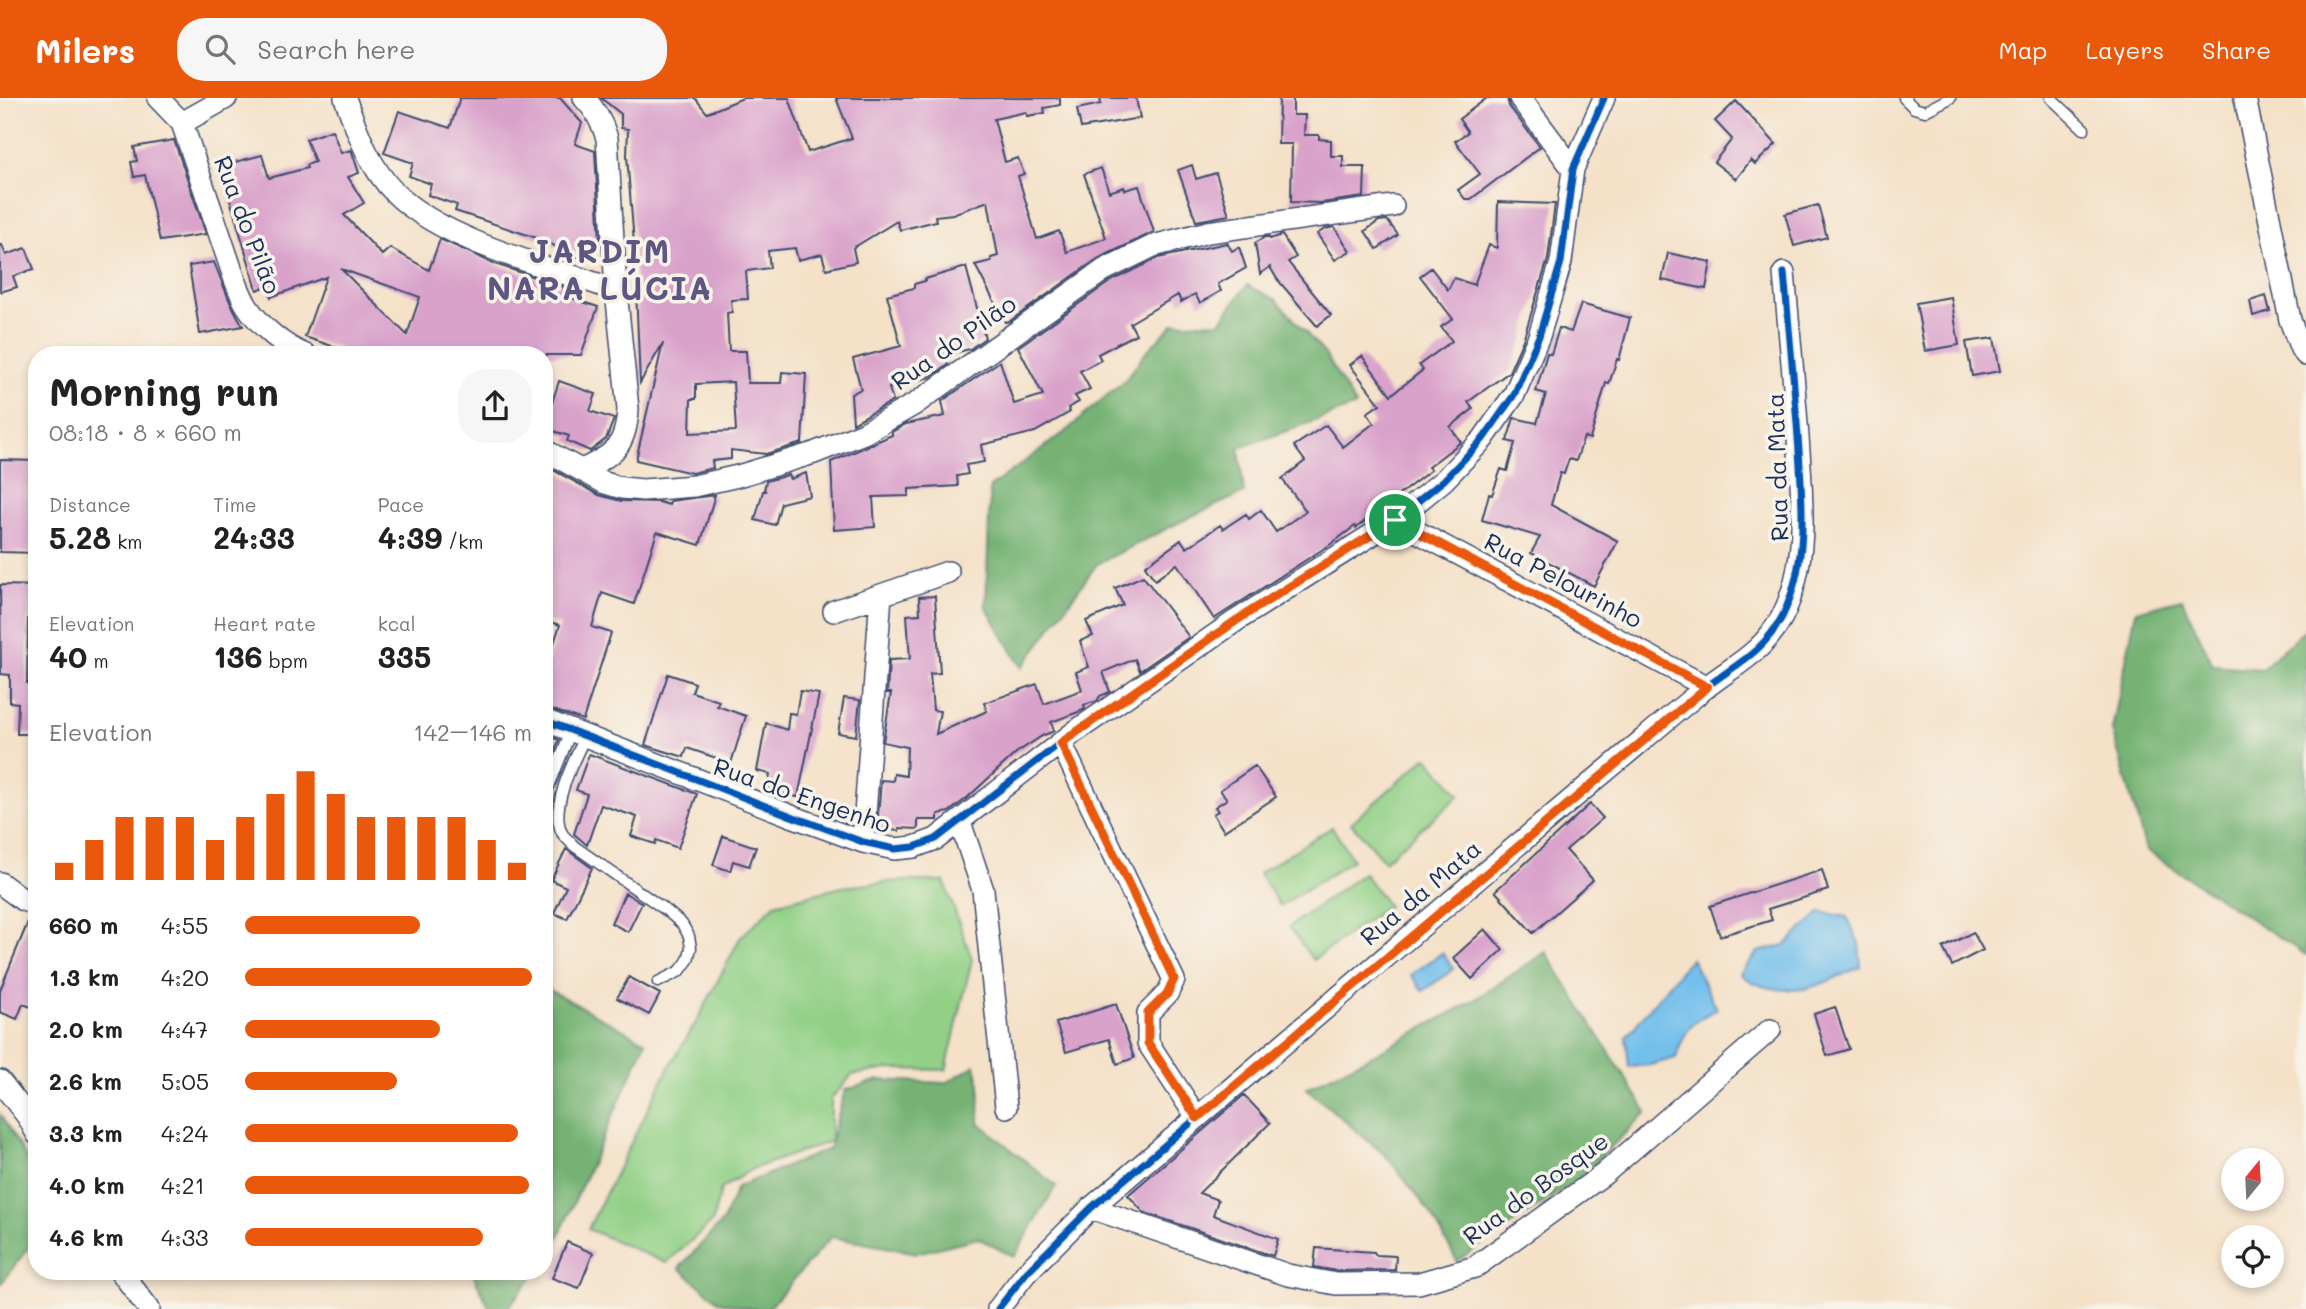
<!DOCTYPE html>
<meta charset="utf-8">
<style>
body{margin:0;font-family:Mali,sans-serif;background:#f6f6f6;color:#222;height:100vh;display:flex;flex-direction:column;font-size:26px;white-space:nowrap}
*{box-sizing:border-box;margin:0}
p{font-size:23px;color:#767676}
.icon{flex:none;width:38px;height:38px;fill:none;stroke:currentColor;stroke-width:2;stroke-linecap:round;stroke-linejoin:round}
.map{position:relative;flex:1;overflow:hidden}
.drawer{position:absolute;left:28px;top:248px;width:525px;height:934px;display:flex;flex-direction:column;background:#fff;border-radius:28px;box-shadow:0 4px 10px #0003}
.drawer>*{flex:none}
.needle{width:46px;rotate:18deg}
.controls{position:absolute;left:2221px;top:1050px;display:grid;gap:14px}
.controls a{display:grid;place-items:center;width:63px;height:63px;border-radius:50%;background:#fff;box-shadow:0 4px 10px #0003;font-size:35px}
.pin{position:absolute;display:grid;place-items:center;width:60px;height:60px;color:#fff;margin:-30px;border:4px solid #fff;border-radius:50%;box-shadow:0 2px 7px #0007}
.round{display:grid;place-items:center;flex:none;width:74px;height:74px;border-radius:28px;background:#f6f6f6}
.overview{display:flex;align-items:center;justify-content:space-between;height:119px;padding:0 21px}
h1{font-size:38px;font-weight:800;line-height:52px}
.stats{display:grid;grid-template-columns:repeat(3,1fr);gap:10px;height:119px;padding:7px 21px}
.stats div{display:grid;align-content:center}
.stats b{font-size:30px;font-weight:800}
.stats small{font-size:19px;font-weight:400}
.stats p{font-size:19px}
.chart{height:196px;padding:14px 21px}
.chart p{display:flex;justify-content:space-between}
.chart svg{width:100%;height:126px;margin-top:7px;stroke:#ea580c;stroke-width:6}
ul{padding:0 21px;list-style:none;font-size:23px}
li{display:grid;grid-template-columns:112px 84px 1fr;align-items:center;height:52px}
li i{height:18px;border-radius:9px;background:#ea580c}
header{display:flex;align-items:center;gap:42px;box-sizing:border-box;height:98px;padding:0 35px;background:#ea580c;color:#fff}
header strong{font-size:33px}
nav{display:flex;gap:38px;margin-inline-start:auto;font-size:24px}
.search{width:490px;height:63px;background:#f6f6f6;display:flex;align-items:center;gap:18px;box-sizing:border-box;padding:0 24px;border-radius:28px;color:#767676;font-size:26px}
.map>svg:first-child{display:block}
</style>
<header>
<strong>Milers</strong>
<div class="search"><svg class="icon" aria-label="search" viewBox="0 0 24 24"><circle cx="10" cy="10" r="6"/><path d="M15 15l6 6"/></svg>Search here</div>
<nav><a>Map</a><a>Layers</a><a>Share</a></nav>
</header>
<div class="map">
<svg width="2306" height="1211" viewBox="0 0 2306 1211">
<rect width="100%" height="100%" fill="#f7f3e8"/>
<filter id="ink" filterUnits="userSpaceOnUse"><feTurbulence type="fractalNoise" baseFrequency=".0143" numOctaves="2"/><feDisplacementMap in="SourceGraphic" scale="14" xChannelSelector="R" yChannelSelector="G"/><feConvolveMatrix kernelMatrix="1 2 1 2 8 2 1 2 1" color-interpolation-filters="sRGB"/></filter>
<filter id="wash" filterUnits="userSpaceOnUse"><feTurbulence type="fractalNoise" baseFrequency=".00686" numOctaves="4" result="noise"/><feDisplacementMap in="SourceGraphic" scale="28" xChannelSelector="R" yChannelSelector="G"/><feGaussianBlur stdDeviation="1.57" result="paint"/><feColorMatrix in="noise" values="0 0 0 0 0 0 0 0 0 0 0 0 0 0 0 0 0 1.4 0 .05"/><feComposite in="paint" operator="in"/></filter>
<g filter="url(#wash)">
<rect width="100%" height="100%" fill="#f4e1c8"/>
<path fill="#92d086" stroke="#568072" stroke-width="2" d="M1427,659L1460,697L1384,763L1351,725Z
M1332,729L1353,762L1280,808L1259,775Z
M1364,775L1388,808L1313,862L1289,829Z
M898,783H944L972,861L946,972L888,971L852,977L831,1001V1043L752,1071L721,1091L712,1124L666,1165L588,1131L668,971L697,923L740,840L775,806L842,789Z"/>
<path fill="#75b273" stroke="#487068" stroke-width="2" d="M1247,187L1277,202L1325,256L1356,308L1239,350L1244,395L1192,418L1097,466L1022,570L986,509L990,389L1065,334L1127,280L1146,254L1174,225L1220,224Z
M2182,501L2213,567L2262,571L2306,531V857L2146,752L2112,632L2136,513Z
M1546,854L1647,1014L1577,1082L1457,1163L1431,1116L1386,1058L1306,990L1377,955L1471,904Z
M544,889L646,944L550,1158L544,1165Z
M975,967L980,987L979,1025L1056,1088L1014,1159L978,1140L917,1155L831,1139L768,1211H753L719,1204L679,1170L723,1123L737,1089L829,1051L845,992L879,982L946,985Z
M0,1016L37,1078V1138L0,1187Z
M472,1174H536L507,1211H490Z"/>
<path fill="#72bfec" stroke="#4677a5" stroke-width="2" d="M1821,814L1847,819L1859,845L1861,869C1845,875 1819,889 1803,891C1781,894 1757,890 1740,876L1758,854L1785,847Z
M1442,855L1454,871L1423,893L1411,877Z
M1691,860L1717,911C1691,923 1684,933 1676,960L1650,967L1629,969L1626,939Z"/>
<g id="blocks">
<path fill="#d9a2cb" fill-rule="evenodd" d="M460,0H560L582,25L575,46L595,53L600,143L590,156L580,160L568,156L546,143L455,113L457,107L428,97L431,86L409,78L413,65L384,55L399,13L450,30Z
M601,0H695L707,15L743,0H789L808,54L852,40L836,0H1060V7L1044,10L1045,15L1027,18L1026,14L994,21L1005,64L1018,60L1024,76L1018,78L1037,141L1059,133L1067,154L1106,140L1084,76L1101,70L1109,94L1124,89L1125,92L1139,88L1154,134L1097,161L1010,223L1005,224L975,167L991,163V160L998,158L988,103L953,116L935,118L936,123L900,132L897,123L853,150L856,164L826,171L822,156L798,162L795,150L768,153L770,170L746,173L748,201L731,202L732,214L727,215L729,253H746L748,285H781L782,274L806,276L802,345L766,356L731,352V361L712,363L713,370L692,375L636,362L663,245L640,285L634,145L627,58L628,31L621,30V16ZM733,284L736,333L690,335L691,301H696V286Z
M1100,0H1136L1140,20L1081,30L1077,11L1101,6Z
M1279,0H1293V17H1305L1304,37H1319V41L1331,42V58H1343V69H1365L1364,99L1321,105L1291,104L1292,46H1278Z
M1487,0H1507L1509,8L1540,49L1471,101H1465L1458,92L1480,76L1455,43L1468,34L1459,21Z
M1736,3L1776,46L1755,66L1751,62L1736,81L1714,64L1732,41L1715,23Z
M332,32L341,55L351,52L352,54L359,75L348,79L364,105L344,117L382,157L390,150L429,172L440,141L495,166L564,189L562,197L598,209L581,257H359L305,239L326,179L271,199L268,188L257,192L220,68L262,57L269,80L307,70L306,67L315,64L306,41ZM341,171L420,199L407,237Z
M174,42L206,136L160,143L145,77L134,79L131,64L137,63L134,49Z
M1192,67L1196,81L1216,75L1229,117L1196,123L1178,72Z
M1498,104L1555,106L1548,161L1523,242L1509,274L1468,304L1473,311L1450,329L1461,344L1428,369L1431,372L1356,430L1355,428L1331,446L1214,521L1177,466L1155,482L1145,468L1181,442L1187,450L1220,427L1223,431L1246,416L1249,421L1261,412L1276,434L1306,413L1282,381L1305,363L1294,348L1326,327L1343,349L1374,325L1367,315L1380,306L1350,267L1362,258L1391,297L1423,272L1419,267L1452,243L1441,229L1453,221L1420,178L1431,170L1448,192L1454,180L1474,187L1489,147L1497,150Z
M1818,107L1827,139L1794,148L1785,116Z
M1387,122L1398,137L1377,151L1365,133L1379,123Z
M1334,129L1350,153L1335,162L1317,136L1325,131Z
M1282,137L1296,159L1288,164L1331,217L1317,228L1277,181L1270,169L1260,176L1255,145L1265,139H1269L1270,141Z
M1227,145L1232,153L1239,149L1246,170L1218,186L1221,193L1200,205L1195,196L1181,204L1178,197L1130,225L1136,236L1098,256L1101,262L1080,273L1090,291L1075,298L1079,304L1068,310L1070,314L1035,334L981,347L984,364L966,367L968,376L957,378L958,388L909,391V398L873,399L875,429L834,432L831,364L892,337V334L906,326L945,318L942,303L1000,263L1014,306L1043,297L1018,249L1111,183L1158,160Z
M0,147H2L6,157L26,150L34,171L13,178L17,189L0,194Z
M1668,155L1711,164L1706,191L1662,182Z
M214,164L230,204L243,228L200,236L189,168Z
M966,169L985,240L970,251L945,257L948,267L930,279L889,290L893,303L853,325L851,296L861,291L853,261L901,248L887,197L914,190V186L925,183V181Z
M2266,198L2270,213L2253,218L2250,203Z
M1951,199L1959,247L1925,253L1916,205Z
M1581,206L1630,220L1619,262L1617,261L1609,286L1606,285L1590,341L1584,339L1576,363L1569,361L1564,376L1560,375L1551,407L1618,443L1594,488L1531,455L1540,439L1482,422L1489,396L1492,397L1501,371L1507,373L1515,345L1507,343L1514,320L1537,325L1546,296L1536,293L1547,255L1551,256L1559,230L1571,234Z
M1994,240L2000,273L1972,278L1966,244Z
M559,283L596,296L590,313L614,321L606,341L590,353L567,343L569,338L544,330Z
M0,362L37,363V455L0,454Z
M548,369L599,397L621,403L659,404L669,407L670,403L715,397L700,447L657,434L634,506L602,495L592,529L611,535L583,622L544,609V575L560,527L544,522V382Z
M806,375L810,398L781,405L775,427L755,422L763,393H766L764,392L766,383L788,377L790,381Z
M1143,478L1189,539L1140,573L1135,561L1103,574L1110,594L1100,598L1097,603L1084,607L1085,611L1081,613L1051,624L1054,633L1042,638L1016,655L967,700L949,714L938,716V722H918V731L899,730V733L877,730L881,682L893,683L894,676L906,678L907,649L883,644L891,595H887L889,562L910,561L907,517L920,516L919,499L935,498L940,575L930,576L933,612L940,613L936,636L987,613L984,605L1037,586L1044,606L1082,592L1076,574L1089,569L1080,543L1093,538L1086,523L1123,507L1115,490Z
M0,487L37,488V521H28L27,585H37V636H17L18,605L10,604V577L1,576Z
M668,576L695,585L692,594L719,603L717,608L746,618L731,665L687,650L684,659L645,647Z
M800,593L819,596L798,699L767,693L770,676L757,673L766,625L787,632L789,615L796,616Z
M844,600L860,602L856,638L838,635Z
M544,636L559,642L544,679Z
M589,656L697,696L678,750L656,742L655,746L631,738L637,719L601,707L587,747L574,736L587,696L576,692Z
M1255,668L1276,699L1224,733L1213,716L1218,713L1215,709L1227,701L1220,692Z
M1590,706L1603,720L1566,752L1593,782L1533,835L1495,793Z
M723,738L756,749L749,768L733,763L730,773L713,767Z
M566,751L592,770L567,821L554,815L566,789L551,782Z
M1822,772L1828,792L1768,811L1772,822L1720,838L1710,808Z
M625,795L642,805L628,834L611,825Z
M30,819L37,820V911L23,906L17,921L0,914V892Z
M1485,831L1503,852L1472,881L1453,860Z
M1973,834L1983,852L1952,868L1943,850Z
M629,879L660,896L649,917L617,900Z
M1116,906L1134,960L1117,966L1109,941L1066,954L1056,925Z
M1835,909L1849,951L1827,958L1814,916Z
M1244,997L1270,1025L1199,1095L1218,1102L1213,1117L1278,1141L1273,1158L1143,1114L1128,1097Z
M567,1144L593,1155L579,1190L552,1180Z
M1316,1150L1374,1154L1376,1157L1396,1158L1395,1172L1337,1173L1314,1169Z"/>
</g>
</g>
<g filter="url(#ink)">
<use href="#blocks" fill-opacity="0" stroke="#3c4a6e" stroke-width="2"/>
<g fill="none" stroke-linecap="round" stroke-linejoin="round">
<defs>
<path id="lane" d="M1904,0L1914,10L1925,13L1950,0
M2051,0L2084,31
M585,639C574,662 549,710 562,735C565,740 571,744 574,748L667,813L682,826L689,838L691,850L688,862L680,873L658,884
M544,701L571,633"/>
<path id="street" d="M158,0L182,25L235,182C239,191 242,200 247,208C260,228 284,249 306,257
M345,0C357,33 369,69 395,95C443,143 551,170 616,192
M1520,0L1573,71
M2245,0L2290,222L2301,251L2306,257
M182,25L226,0
M544,352L605,385L622,390L643,392L694,388L738,378L814,355L864,335L915,306L1104,172L1153,148L1208,134L1393,108
M582,372C614,356 626,349 628,311L616,192L607,40C602,24 596,12 584,0
M1395,422L1707,589
M834,513L948,474
M544,622L794,719L863,744L895,751L914,749L936,741L1076,633L1237,522L1395,422L1444,382L1483,341L1514,297L1539,238L1561,164L1573,71L1604,0
M1061,645L1174,882L1167,896L1148,915V945L1197,1020
M960,724L983,792L1006,1009
M863,744L881,497
M0,785L23,802L37,807
M0,983L28,1019L37,1036
M1091,1110L1288,1177L1336,1186L1419,1185L1475,1169L1604,1076L1770,932
M121,1174L149,1211
M998,1211L1026,1175L1091,1110C1262,965 1431,819 1602,676C1636,648 1669,619 1704,591C1734,567 1762,556 1782,519C1810,463 1802,399 1798,339C1794,284 1789,230 1784,175"/>
</defs>
<use href="#lane" stroke="#3c4a6e" stroke-width="13"/>
<use href="#street" stroke="#3c4a6e" stroke-width="24"/>
<use href="#lane" stroke="#fff" stroke-width="10"/>
<use href="#street" stroke="#fff" stroke-width="21"/>
<defs>
<path id="cycleway" d="M544,622L794,719L863,744L895,751L914,749L936,741L1076,633L1237,522L1395,422L1444,382L1483,341L1514,297L1539,238L1561,164L1573,71L1604,0
M998,1211L1026,1175L1091,1110C1262,965 1431,819 1602,676C1636,648 1669,619 1704,591C1734,567 1762,556 1782,519C1810,463 1802,399 1798,339C1794,284 1789,230 1784,175"/>
</defs>
<use href="#cycleway" stroke="#f7f3e8" stroke-width="11"/>
<use href="#cycleway" stroke="#0057b8" stroke-width="7"/>
</g>
</g>
<g fill="none" stroke-linecap="round" stroke-linejoin="round" filter="url(#ink)">
<defs>
<path id="route" d="M1395,422L1707,589L1197,1020L1148,945V915L1167,896L1174,881L1061,645L1237,522Z"/>
</defs>
<use href="#route" stroke="#fff" stroke-width="14"/>
<use href="#route" stroke="#ea580c" stroke-width="9"/>
</g>
<g text-anchor="middle" stroke-width="7" stroke-linejoin="round" paint-order="stroke">
<g font-size="24" fill="#1b2f5e" stroke="#f7f3e8">
<text transform="translate(247 127) rotate(69)" y="8">Rua do Pilão</text>
<text transform="translate(954 245) rotate(-35)" y="8">Rua do Pilão</text>
<text transform="translate(1778 369) rotate(-92)" y="8">Rua da Mata</text>
<text transform="translate(1563 483) rotate(28)" y="8">Rua Pelourinho</text>
<text transform="translate(802 698) rotate(19)" y="8">Rua do Engenho</text>
<text transform="translate(1421 795) rotate(-40)" y="8">Rua da Mata</text>
<text transform="translate(1536 1091) rotate(-36)" y="8">Rua do Bosque</text>
</g>
<g font-size="32" font-weight="bold" letter-spacing="2" fill="#5e5784" stroke="#f7f3e8">
<text x="600" y="165">JARDIM<tspan x="600" dy="37">NARA LÚCIA</tspan></text>
</g>
</g>
</svg>
<div class="controls">
<a><svg class="needle" viewBox="-14 -14 28 28"><path d="M0-13l5 13h-10z" fill="#e53935"/><path d="M0 13l5-13h-10z" fill="#767676"/></svg></a>
<a><svg class="icon" aria-label="locate" viewBox="0 0 24 24"><circle cx="12" cy="12" r="6"/><path d="M12 2v4M12 18v4M2 12h4M18 12h4"/></svg></a>
</div>
<div class="pin" style="left:1395px;top:422px;background:#1e9e55"><svg class="icon" aria-label="arrive" viewBox="0 0 24 24"><path d="M6 21V4h12l-3 4 3 4H6"/></svg></div>
<section class="drawer">
<div class="overview"><div><h1>Morning run</h1><p>08:18 · 8 × 660 m</p></div><a class="round"><svg class="icon" aria-label="share" viewBox="0 0 24 24"><path d="M12 15V3M7 8l5-5 5 5M5 13v7h14v-7"/></svg></a></div>
<div class="stats">
<div><p>Distance</p><b>5.28<small> km</small></b></div>
<div><p>Time</p><b>24:33</b></div>
<div><p>Pace</p><b>4:39<small> /km</small></b></div>
</div>
<div class="stats">
<div><p>Elevation</p><b>40<small> m</small></b></div>
<div><p>Heart rate</p><b>136<small> bpm</small></b></div>
<div><p>kcal</p><b>335</b></div>
</div>
<div class="chart"><p><span>Elevation</span>142–146 m</p>
<svg viewBox="0 0 160 44" preserveAspectRatio="none"><path d="M5 44V38M15 44V30M25 44V22M35 44V22M45 44V22M55 44V30M65 44V22M75 44V14M85 44V6M95 44V14M105 44V22M115 44V22M125 44V22M135 44V22M145 44V30M155 44V38"/></svg>
</div>
<ul>
<li><b>660 m</b>4:55<i style="width:61%"></i></li>
<li><b>1.3 km</b>4:20<i style="width:100%"></i></li>
<li><b>2.0 km</b>4:47<i style="width:68%"></i></li>
<li><b>2.6 km</b>5:05<i style="width:53%"></i></li>
<li><b>3.3 km</b>4:24<i style="width:95%"></i></li>
<li><b>4.0 km</b>4:21<i style="width:99%"></i></li>
<li><b>4.6 km</b>4:33<i style="width:83%"></i></li>
</ul>
</section>
</div>
